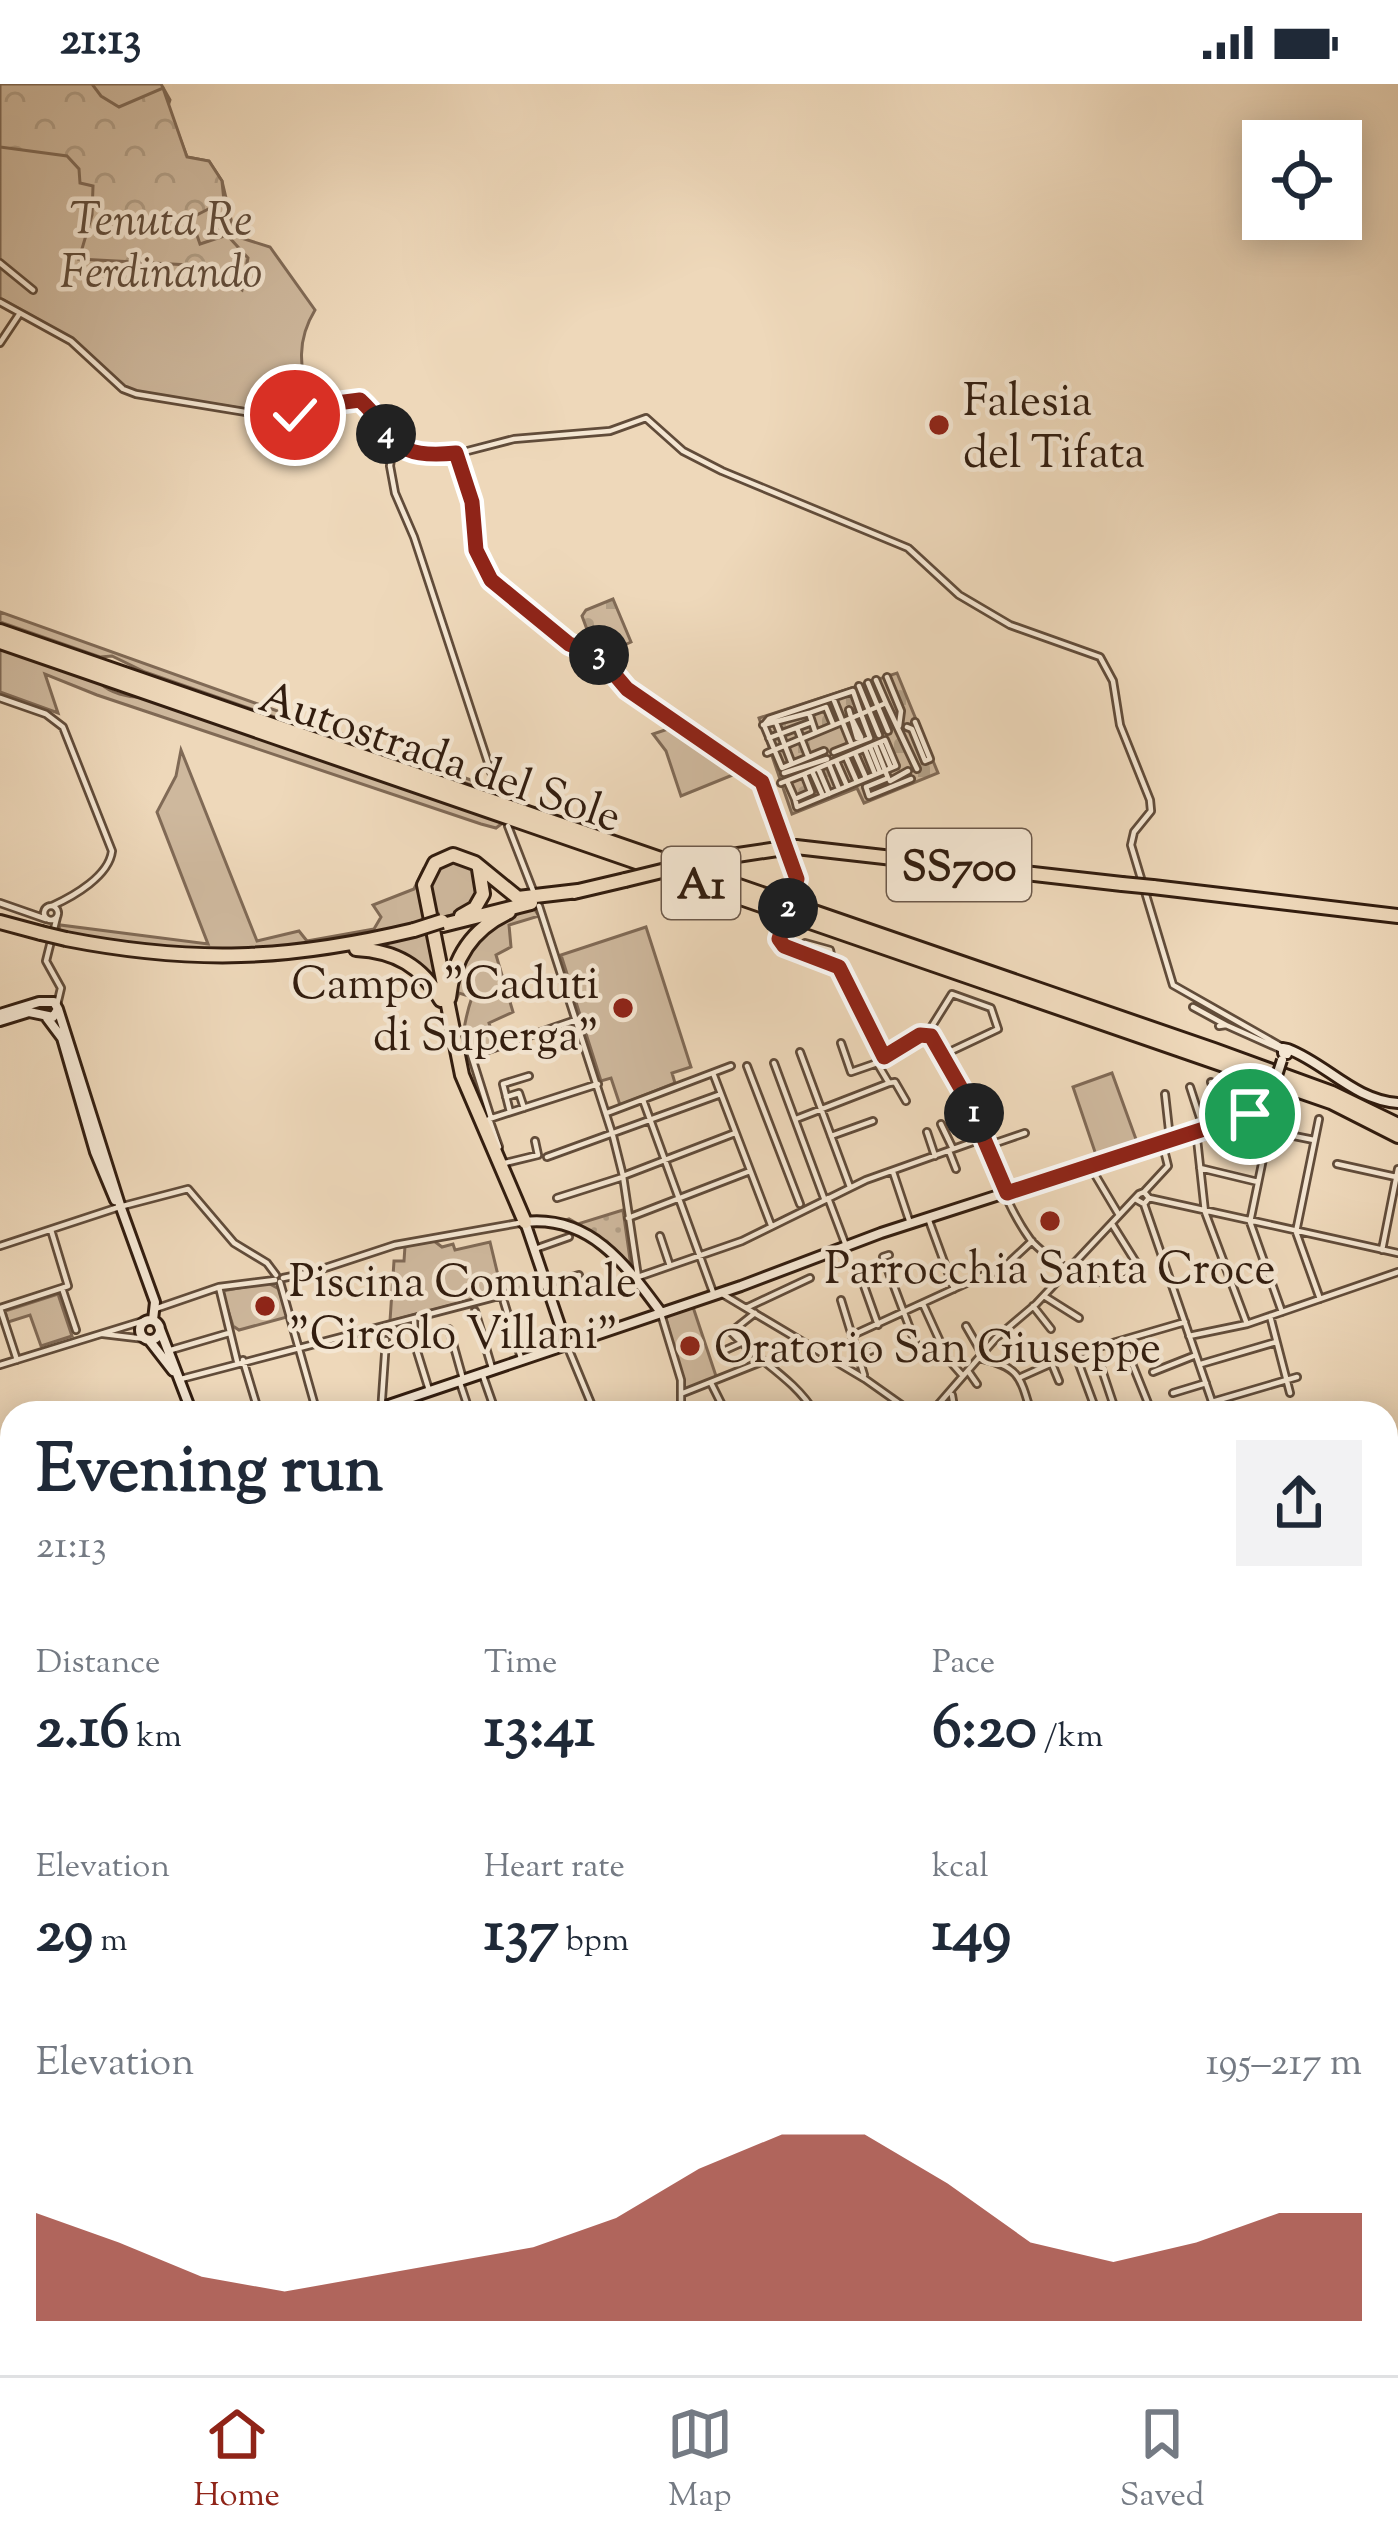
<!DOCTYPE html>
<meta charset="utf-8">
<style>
body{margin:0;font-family:"Sorts Mill Goudy",serif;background:#f2f2f3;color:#1f2937;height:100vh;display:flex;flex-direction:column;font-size:45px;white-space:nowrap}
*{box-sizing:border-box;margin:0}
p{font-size:39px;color:#747a83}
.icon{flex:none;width:66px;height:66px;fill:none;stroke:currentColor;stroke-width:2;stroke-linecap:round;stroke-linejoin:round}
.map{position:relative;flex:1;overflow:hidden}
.panel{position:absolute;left:0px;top:1317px;width:1398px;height:975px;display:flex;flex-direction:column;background:#fff;border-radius:36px 36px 0 0;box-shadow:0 6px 30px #0003}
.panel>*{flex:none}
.controls{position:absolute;left:1242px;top:36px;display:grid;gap:24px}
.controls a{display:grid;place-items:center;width:120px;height:120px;border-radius:0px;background:#fff;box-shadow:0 6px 30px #0003;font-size:60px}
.pin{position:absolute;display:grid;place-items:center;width:102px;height:102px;color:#fff;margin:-51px;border:6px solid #fff;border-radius:50%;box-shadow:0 3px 12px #0007}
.km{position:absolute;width:60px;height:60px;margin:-30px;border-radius:50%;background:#222;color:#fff;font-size:33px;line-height:60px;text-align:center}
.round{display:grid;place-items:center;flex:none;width:126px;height:126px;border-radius:0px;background:#f2f2f3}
.summary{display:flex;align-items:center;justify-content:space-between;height:204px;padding:0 36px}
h1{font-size:66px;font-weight:800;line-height:90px}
.stats{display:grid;grid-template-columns:repeat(3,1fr);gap:18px;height:204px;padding:12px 36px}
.stats div{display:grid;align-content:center}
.stats b{font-size:60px;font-weight:800}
.stats small{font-size:33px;font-weight:400}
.stats p{font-size:33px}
.chart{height:336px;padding:24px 36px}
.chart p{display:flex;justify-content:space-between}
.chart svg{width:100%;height:216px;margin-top:12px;fill:#8f2418;opacity:.7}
.status{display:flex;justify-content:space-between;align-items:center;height:84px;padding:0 60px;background:#fff;direction:ltr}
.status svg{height:33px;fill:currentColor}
.tab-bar{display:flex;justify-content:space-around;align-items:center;height:168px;border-top:3px solid #e0e1e3;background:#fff;font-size:33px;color:#747a83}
.tab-bar a{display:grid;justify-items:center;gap:6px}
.tab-bar .selected{color:#8f2418}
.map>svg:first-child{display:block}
</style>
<div class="status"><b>21:13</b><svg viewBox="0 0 49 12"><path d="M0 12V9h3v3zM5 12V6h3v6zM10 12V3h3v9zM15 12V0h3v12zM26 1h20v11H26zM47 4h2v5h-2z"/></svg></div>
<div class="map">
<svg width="1398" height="2291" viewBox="0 0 1398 2291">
<defs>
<pattern id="forest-crowns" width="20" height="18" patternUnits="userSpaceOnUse" patternTransform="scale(3)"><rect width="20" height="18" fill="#ceb89d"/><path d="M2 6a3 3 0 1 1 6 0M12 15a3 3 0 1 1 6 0" fill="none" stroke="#b19e86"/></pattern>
<pattern id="cemetery-stones" width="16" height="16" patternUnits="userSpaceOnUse" patternTransform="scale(3)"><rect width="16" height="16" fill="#ceb89d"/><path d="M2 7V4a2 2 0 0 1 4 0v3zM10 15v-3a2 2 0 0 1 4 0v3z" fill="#b19e86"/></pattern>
<pattern id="garden-dots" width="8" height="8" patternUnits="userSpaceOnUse" patternTransform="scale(3)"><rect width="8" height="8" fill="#ceb89d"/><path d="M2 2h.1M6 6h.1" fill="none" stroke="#b19e86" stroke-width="1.8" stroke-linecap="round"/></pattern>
</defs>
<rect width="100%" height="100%" fill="#eed8ba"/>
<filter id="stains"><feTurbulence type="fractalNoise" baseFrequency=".00167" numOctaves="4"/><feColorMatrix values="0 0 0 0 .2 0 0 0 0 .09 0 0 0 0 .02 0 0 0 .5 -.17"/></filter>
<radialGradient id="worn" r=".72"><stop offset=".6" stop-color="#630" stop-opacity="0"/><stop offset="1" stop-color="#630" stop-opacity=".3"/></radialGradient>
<path fill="#ceb89d" stroke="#806a56" stroke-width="3" d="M0,0H161L170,16L168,22L187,73L209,77L222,97L235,152L270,163L315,226C296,257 300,283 309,317L307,324L265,328L135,308L125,304L73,255L0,214Z
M0,528L496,705L497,710L145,588L112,572L100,573L0,538Z
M0,565L100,599C110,609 128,614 143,613L504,738L496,744L481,740L97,611L45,590L58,629L0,608Z
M677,642L740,688L681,712L666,667L653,650Z
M181,666L257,857L299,847L307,857L374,845L381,833L373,821L414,805L424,784L420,810L425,837C298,869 187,877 58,848L60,841L208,860L157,728L176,692Z
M454,774L477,785V816L461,829L434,835L429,799L435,783Z
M533,823L539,832L509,841L511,863L496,871L513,928L489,939L495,960L472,967L491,1030L483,1033C463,984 455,964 472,913L459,909L454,922C456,869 487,842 533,823Z
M646,843L691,983L672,989L675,999L620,1021L611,994L601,997L561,871Z
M427,847L438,902L373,862V860Z
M1112,989L1137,1058L1096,1071L1073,1003Z
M434,1157L442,1163L453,1160L455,1166L490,1158L502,1208L390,1237L394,1177H404L405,1162Z
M268,1199L279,1205L287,1233L239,1246L233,1242L222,1207Z
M58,1210L72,1252L41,1262L30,1231L8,1238L5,1227Z
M692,1220L717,1295L685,1306L665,1231Z
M1393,1387L1398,1403V1486L1386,1490V1389Z"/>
<path fill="url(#forest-crowns)" stroke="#806a56" stroke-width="3" d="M0,0H92L101,12L119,23L163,4L187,73L209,77L222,97L224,117L191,134L200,160L227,151L248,174L242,206L208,182L79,175L92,131L93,102L80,99L79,85L67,72L0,63Z"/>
<path fill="url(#cemetery-stones)" stroke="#806a56" stroke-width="3" d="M613,515L631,558L602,571L592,559L582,532L586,526Z
M897,589L938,689L864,719L857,704L792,730L759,634Z"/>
<path fill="url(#garden-dots)" stroke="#806a56" stroke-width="3" d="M623,1126L631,1182L608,1159L563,1137L569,1135L578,1140Z"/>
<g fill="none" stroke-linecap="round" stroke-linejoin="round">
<path stroke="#c8b398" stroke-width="4.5" stroke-dasharray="4.5 2" stroke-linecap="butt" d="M856,631L865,654
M846,635L855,658"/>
<defs>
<path id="street" d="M0,179L33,206
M0,218L71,257L123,305L136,310L282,334L313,323L360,317L393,360
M0,259L20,229
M393,360L452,371L514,355L610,347L646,334L683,367L722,387L908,464L959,511L1010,541L1100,573L1113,597L1120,641L1150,716L1151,727L1134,748L1131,761L1173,901L1284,964
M393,360L390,382L395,409L414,453L498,709
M456,371L472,417L476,466L491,496L569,560L599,572L627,605L762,698L792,772L796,801
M887,593L901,627L899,642
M868,599L888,647
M859,602L879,651
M0,614L46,630L63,643L112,767C109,792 74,812 52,822
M833,614L851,659
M886,619L917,685
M849,626L857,654L861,653L853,637
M809,629L826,623L833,640
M763,641L809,629L815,647
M777,641L792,680
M907,643L912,645L925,677L930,675L915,638
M797,644L808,672
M769,654L812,638
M880,658L891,684
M870,663L880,688
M865,665L875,690
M824,667L782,684L764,641L769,635L853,607L861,630L886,619L876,596
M767,669L861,630L870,654L834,668
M855,669L866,694
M846,673L857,698
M836,677L847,702
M829,680L839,705
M818,684L829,710
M812,687L823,712
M784,689L827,675
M890,697L908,687
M781,699L804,690L811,708L795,715L787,697
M866,703L888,694L875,661
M866,703L869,712L911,695
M795,715L797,723L896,682L885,656L804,690
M508,742L534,809
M0,819L46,835
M44 829a7 7 0 1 1 14 0a7 7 0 1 1-14 0Z
M539,822L613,1052L623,1092L638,1193L742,1157L866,1096L984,1054
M780,847L784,862L830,876L840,883L884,973
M805,859L830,866L832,876
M57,921L61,904L46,877L57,833
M1193,923L1226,941
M1219,942L1226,941L1282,966
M927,950C981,1006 985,1093 1030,1155C1039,1167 1055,1176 1067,1185
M927,950L952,910L991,924L998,945L945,970
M841,959L851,988L877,979
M468,961L491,1034
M485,967L576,936
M800,968L850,1103
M884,973L926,950
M774,979L824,1114
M747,982L800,1120
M713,989L771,1141
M1211,998L1225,1038
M889,999L895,998L906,1017
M1190,1003L1203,1043
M1165,1010L1170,1055
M506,1013L519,1009L524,1024
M967,1015L982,1008
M643,1016L714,1211
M510,1028L503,1000L529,992
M607,1029L731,982
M796,1035L889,999L877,979L884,973
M1319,1035L1296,1148L1320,1215
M941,1040L953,1065
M1269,1047L1314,1056
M927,1048L935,1072
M831,1052L873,1037
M1197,1054L1271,1036L1250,1138L1282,1228
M1197,1055L1205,1128L1247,1240
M987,1062L1025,1049
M499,1063L489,1035L598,1000
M949,1067L956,1085
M547,1073L721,1010
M505,1079L538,1071L535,1057
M1337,1080L1396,1093
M1091,1084L1119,1131
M1200,1084L1258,1098
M893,1088L910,1139
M623,1092L735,1049
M1144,1108L1168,1082L1162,1058
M557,1114L623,1093
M828,1114L845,1159
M1149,1114L1398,1169
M1144,1120L1216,1329
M123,1122L188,1105L234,1159L267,1179L276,1191
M628,1134L750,1087
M928,1134L954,1205
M51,1146L68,1202L62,1204L76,1246
M660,1152L670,1182
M0,1162L119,1123
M535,1165L569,1153
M1382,1166L1398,1085
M889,1171L883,1173L918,1266
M857,1182L878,1241
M1079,1187L1100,1198
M283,1194L316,1187L395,1161L519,1139
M1110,1197L1137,1180L1112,1140
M280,1198L317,1329
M219,1203L237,1277
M724,1211L865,1295L913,1329
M1044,1212L1079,1234
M841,1216L864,1291
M504,1218L521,1274
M923,1220L948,1275L963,1292
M1033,1222L1051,1245
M746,1224L810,1194
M155,1225L219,1203L275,1196
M475,1227L492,1284
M755,1229L731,1248C759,1278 794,1294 815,1329
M661,1230L681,1296V1329
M1270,1232L1290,1309
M414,1236L416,1264L429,1306
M966,1242L981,1268
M449,1245L463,1295
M103,1250L145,1255
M853,1251L984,1191L1000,1187L1032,1157
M1189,1252L1247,1240L1398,1188
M1123,1257L1152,1329
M566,1259L595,1329
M1095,1265L1116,1328
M171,1266L229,1249
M719,1269L741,1259
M860,1272L874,1265
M1076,1272L1097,1329
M979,1274C1019,1283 1020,1291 1031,1329
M17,1276L0,1224L62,1204
M243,1276L259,1329
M1052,1280L1059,1297
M1201,1280L1276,1258
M0,1281L146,1236
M968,1287L977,1300
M1153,1288L1196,1271
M482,1289L496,1329
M1021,1293L1068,1272L1185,1238
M181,1295L579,1191
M459,1296L470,1329
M711,1299L726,1329
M683,1309L761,1278
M1173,1309L1206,1299
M952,1311L955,1329
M1212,1318L1297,1293
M381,1329L386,1256
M931,1329L996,1254L1036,1220L1139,1110L1144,1108L1149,1114L1144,1120L1137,1116
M965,1329L970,1327
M0,1444L11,1441
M0,1450L12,1447
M1386,1495L1398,1491
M0,1552L12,1550
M1386,1601L1398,1597
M0,1636L12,1639
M1386,1659L1398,1655
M0,1680L12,1676
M1386,1717L1398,1714
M0,1718L12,1713
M1386,1755L1398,1751
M0,1756L12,1789
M1386,1798L1398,1796
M1386,1845L1398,1883
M0,1984H12
M1386,2007L1398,2003
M0,2026L12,2022
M1391,2038L1398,2061
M1386,2094L1398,2089
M0,2163L12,2159
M1386,2165L1398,2161
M1386,2180L1398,2216
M0,2236L12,2232
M0,2242L12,2238
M1386,2243L1398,2240
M117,2280L120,2291
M189,2280L193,2291
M305,2280L306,2291
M384,2280H413
M472,2280L477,2291
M653,2280L659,2291
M686,2280L692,2291
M719,2280L725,2289L759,2280
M816,2280L819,2291
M883,2280L886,2291
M1024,2280L1028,2291
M1158,2280L1161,2291
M925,2288L926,2291
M53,2291L89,2280
M339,2291L357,2280
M514,2291L529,2280
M597,2291L610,2280
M1080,2291L1121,2280"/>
<path id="secondary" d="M58,925L121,1124
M0,930L39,918H54L58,925L53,933L29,928L0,937
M47,934L62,954L95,1068L115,1116
M1288,965L1283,964V969L1287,970L1288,965C1327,980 1354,1016 1398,1019
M121,1124L155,1218L153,1236
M140 1246a10 10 0 1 1 20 0a10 10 0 1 1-20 0Z
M158,1240L192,1329
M149,1256L173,1287
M566,1259L525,1138C590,1131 626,1181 660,1227
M365,1329L741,1202L881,1149L1250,1030L1262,1025L1270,1013
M0,1763L12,1760
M1386,1911L1398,1913
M0,1925L12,1921
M1386,2271L1398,2268
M1311,2291L1352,2280"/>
<path id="highway" d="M0,547L1214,966L1332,1009L1398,1041
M0,558L1331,1018L1398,1052
M796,763L1122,800
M711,775L784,764
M1153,803L1398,832
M574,808L625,796
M461,832L475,824L483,810L479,785
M0,838L41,849
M443,841L531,819
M66,855C194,880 288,876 414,846
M356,865C395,867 422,882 441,916
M449,914C453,874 472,845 509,828
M525,1138L462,991L424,801L435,779L453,771L475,779L518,814L578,807"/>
</defs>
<use href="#street" stroke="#614c3a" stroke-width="10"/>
<use href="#secondary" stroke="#321d0f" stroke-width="14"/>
<use href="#highway" stroke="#321d0f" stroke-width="18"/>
<use href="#street" stroke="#f4e6d2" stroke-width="4.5"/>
<use href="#secondary" stroke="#f4e6d2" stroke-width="8"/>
<use href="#highway" stroke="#eed8ba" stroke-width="12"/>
<defs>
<path id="street-bridge" d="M780,847L796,801"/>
<path id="secondary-bridge" d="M1270,1013L1282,976"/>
<path id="highway-bridge" d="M784,764L796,763
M625,796L711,775
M1122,800L1153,803
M414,846L442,837
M41,849L66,855"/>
</defs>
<use href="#street-bridge" stroke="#614c3a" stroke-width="10" stroke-linecap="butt"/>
<use href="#secondary-bridge" stroke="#321d0f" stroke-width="14" stroke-linecap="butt"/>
<use href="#highway-bridge" stroke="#321d0f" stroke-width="18" stroke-linecap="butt"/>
<use href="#street-bridge" stroke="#f4e6d2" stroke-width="4.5"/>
<use href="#secondary-bridge" stroke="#f4e6d2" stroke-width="8"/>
<use href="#highway-bridge" stroke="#eed8ba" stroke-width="12"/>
</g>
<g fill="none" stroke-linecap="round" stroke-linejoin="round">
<defs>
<path id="route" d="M295,331L313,322L360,316C399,352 388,376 456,369L472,418L476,466L491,496L569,560L599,572L627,605L762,698L797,795L779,855L784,862L839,883L884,973L920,951L931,952L967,1015L1007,1109L1250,1030"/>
</defs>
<use href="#route" stroke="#fff" stroke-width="24"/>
<use href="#route" stroke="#8f2418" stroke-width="15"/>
</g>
<g fill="#8f2418" stroke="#f4e6d2" stroke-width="4.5">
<circle cx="939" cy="341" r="12"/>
<circle cx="623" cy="924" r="12"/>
<circle cx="1050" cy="1137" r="12"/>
<circle cx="265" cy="1222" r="12"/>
<circle cx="690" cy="1262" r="12"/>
</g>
<g text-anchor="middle" stroke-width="9" stroke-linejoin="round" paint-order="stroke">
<g fill="#f4e6d2" stroke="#6c594a" stroke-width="3">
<rect x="887" y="745" width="144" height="72" rx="9"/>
<rect x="662" y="763" width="78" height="72" rx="9"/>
</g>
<g font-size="42" font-weight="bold" fill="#321d0f">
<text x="959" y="796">SS700</text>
<text x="701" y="814">A1</text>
</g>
<g font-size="45" font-style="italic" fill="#614c3a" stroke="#f4e6d2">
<text x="161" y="150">Tenuta Re<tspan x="161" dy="52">Ferdinando</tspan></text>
</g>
<g font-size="45" fill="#321d0f" stroke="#f4e6d2" text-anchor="start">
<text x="963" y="331">Falesia<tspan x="963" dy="52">del Tifata</tspan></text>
<text x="599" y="914" text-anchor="end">Campo "Caduti<tspan x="599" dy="52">di Superga"</tspan></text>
<text x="1050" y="1199" text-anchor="middle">Parrocchia Santa Croce</text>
<text x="289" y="1212">Piscina Comunale<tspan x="289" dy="52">"Circolo Villani"</tspan></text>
<text x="714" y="1278">Oratorio San Giuseppe</text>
</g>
<g font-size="45" fill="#321d0f" stroke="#f4e6d2">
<text transform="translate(441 671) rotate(19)" y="16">Autostrada del Sole</text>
</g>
</g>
<rect width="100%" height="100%" filter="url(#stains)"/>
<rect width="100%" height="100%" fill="url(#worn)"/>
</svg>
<div class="controls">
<a><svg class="icon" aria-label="locate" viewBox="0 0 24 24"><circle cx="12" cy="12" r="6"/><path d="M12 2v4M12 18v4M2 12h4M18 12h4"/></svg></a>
</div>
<div class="pin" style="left:1250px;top:1030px;background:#1e9e55"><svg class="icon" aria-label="arrive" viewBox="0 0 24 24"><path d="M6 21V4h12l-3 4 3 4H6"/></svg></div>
<div class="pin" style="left:295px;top:331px;background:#d93025"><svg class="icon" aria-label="check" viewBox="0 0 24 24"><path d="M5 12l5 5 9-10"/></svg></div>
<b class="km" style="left:974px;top:1029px">1</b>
<b class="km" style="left:788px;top:824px">2</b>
<b class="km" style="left:599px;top:571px">3</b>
<b class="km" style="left:386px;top:350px">4</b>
<section class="panel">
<div class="summary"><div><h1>Evening run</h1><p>21:13</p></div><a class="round"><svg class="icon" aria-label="share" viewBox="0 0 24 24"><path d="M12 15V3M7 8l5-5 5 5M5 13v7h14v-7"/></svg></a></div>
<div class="stats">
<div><p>Distance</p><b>2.16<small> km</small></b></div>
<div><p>Time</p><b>13:41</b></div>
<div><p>Pace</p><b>6:20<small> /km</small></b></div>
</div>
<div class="stats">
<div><p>Elevation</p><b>29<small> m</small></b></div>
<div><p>Heart rate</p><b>137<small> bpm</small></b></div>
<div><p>kcal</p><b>149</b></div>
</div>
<div class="chart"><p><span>Elevation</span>195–217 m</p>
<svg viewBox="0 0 160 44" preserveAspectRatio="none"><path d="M0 44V22L10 28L20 35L30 38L40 35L50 32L60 29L70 23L80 13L90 6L100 6L110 16L120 28L130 32L140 28L150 22L160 22V44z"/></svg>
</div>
</section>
</div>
<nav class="tab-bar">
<a class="selected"><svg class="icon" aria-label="home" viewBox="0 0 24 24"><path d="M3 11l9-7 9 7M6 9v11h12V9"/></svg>Home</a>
<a><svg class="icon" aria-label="map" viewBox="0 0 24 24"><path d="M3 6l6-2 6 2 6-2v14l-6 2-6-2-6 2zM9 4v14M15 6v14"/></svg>Map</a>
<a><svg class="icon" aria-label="saved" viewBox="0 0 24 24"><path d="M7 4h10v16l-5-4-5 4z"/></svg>Saved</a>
</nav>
